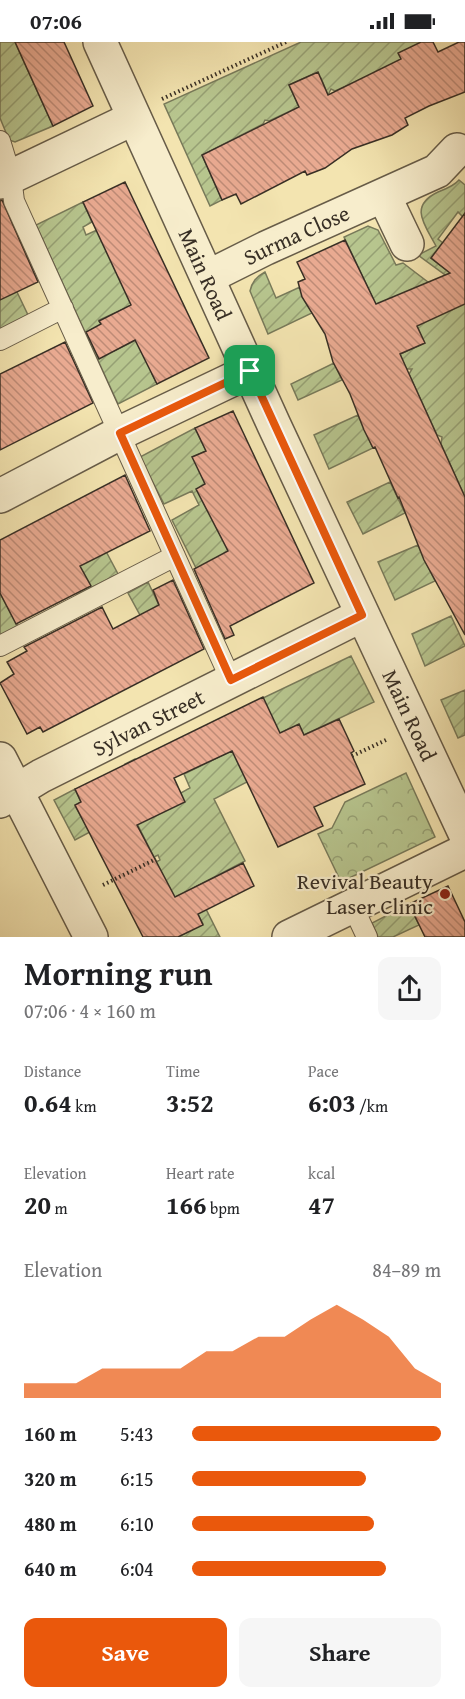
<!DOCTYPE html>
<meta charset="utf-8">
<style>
body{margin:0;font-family:"Gentium Book Plus",serif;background:#f6f6f6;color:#202124;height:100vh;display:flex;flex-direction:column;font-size:22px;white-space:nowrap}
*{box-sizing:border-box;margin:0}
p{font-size:20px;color:#757577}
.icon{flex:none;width:33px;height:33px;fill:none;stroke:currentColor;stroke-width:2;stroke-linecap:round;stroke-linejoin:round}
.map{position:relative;height:895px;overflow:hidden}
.panel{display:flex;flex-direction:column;background:#fff;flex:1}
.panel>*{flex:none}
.pin{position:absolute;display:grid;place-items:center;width:51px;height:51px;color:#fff;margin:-26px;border-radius:12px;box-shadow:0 3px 9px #0006}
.round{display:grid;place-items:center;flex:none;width:63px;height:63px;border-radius:12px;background:#f6f6f6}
.head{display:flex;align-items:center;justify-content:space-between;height:102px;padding:0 24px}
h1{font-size:33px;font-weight:700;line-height:45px}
.stats{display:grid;grid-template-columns:repeat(3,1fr);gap:9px;height:102px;padding:6px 24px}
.stats div{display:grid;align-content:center}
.stats b{font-size:26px;font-weight:700}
.stats small{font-size:16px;font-weight:400}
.stats p{font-size:16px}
.chart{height:168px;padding:12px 24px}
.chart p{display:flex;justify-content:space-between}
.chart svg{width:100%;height:108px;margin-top:6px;fill:#ea580c;opacity:.7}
.primary-button{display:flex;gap:12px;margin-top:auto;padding:12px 24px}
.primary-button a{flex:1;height:69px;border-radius:12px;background:#ea580c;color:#fff;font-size:24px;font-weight:700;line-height:69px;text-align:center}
.primary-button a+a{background:#f6f6f6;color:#202124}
ul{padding:0 24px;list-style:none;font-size:20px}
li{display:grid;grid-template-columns:96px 72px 1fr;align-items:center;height:45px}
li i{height:15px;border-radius:8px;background:#ea580c}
.status{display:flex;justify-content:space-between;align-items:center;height:42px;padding:0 30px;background:#fff;direction:ltr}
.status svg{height:16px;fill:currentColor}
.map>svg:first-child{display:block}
</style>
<div class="status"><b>07:06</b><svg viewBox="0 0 49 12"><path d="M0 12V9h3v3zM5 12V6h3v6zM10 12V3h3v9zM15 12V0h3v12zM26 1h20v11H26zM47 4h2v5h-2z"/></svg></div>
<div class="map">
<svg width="465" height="895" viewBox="0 0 465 895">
<defs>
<pattern id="park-crowns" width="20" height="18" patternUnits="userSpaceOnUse" patternTransform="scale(1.5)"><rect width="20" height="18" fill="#b7c58e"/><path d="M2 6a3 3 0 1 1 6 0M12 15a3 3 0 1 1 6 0" fill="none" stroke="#96a074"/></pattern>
<pattern id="garden-furrows" width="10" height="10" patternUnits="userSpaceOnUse" patternTransform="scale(1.5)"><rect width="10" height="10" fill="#b7c58e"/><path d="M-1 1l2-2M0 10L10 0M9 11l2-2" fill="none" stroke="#96a074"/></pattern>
<pattern id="building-back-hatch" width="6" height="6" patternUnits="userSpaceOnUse" patternTransform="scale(1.5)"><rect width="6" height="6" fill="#e9aa91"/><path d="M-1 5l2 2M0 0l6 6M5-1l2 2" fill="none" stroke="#be8b76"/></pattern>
</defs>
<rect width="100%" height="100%" fill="#f3e4b0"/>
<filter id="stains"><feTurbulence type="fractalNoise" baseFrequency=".00333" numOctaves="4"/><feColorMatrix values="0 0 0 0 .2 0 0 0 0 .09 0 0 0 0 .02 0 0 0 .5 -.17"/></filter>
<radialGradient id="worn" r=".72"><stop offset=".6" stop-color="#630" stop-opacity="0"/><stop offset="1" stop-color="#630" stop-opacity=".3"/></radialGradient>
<path fill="url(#park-crowns)" stroke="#787a5a" stroke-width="1.5" d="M406,731L435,795L341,840L318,792L332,786L345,760Z"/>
<path fill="url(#garden-furrows)" stroke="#787a5a" stroke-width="1.5" d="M0,0H15L53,84L15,100L9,98L0,76Z
M301,0H421V61L366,35L335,49L331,47L328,53L321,36L313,32L289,43L299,65L269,79L265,78L263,82L202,113L222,158L210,164L164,62Z
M459,138L465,143V172L463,175L458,170L438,197L443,201L431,216L465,243V455L441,402L442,395L437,393L409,332L412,327H406L400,312L424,301L417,284L376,263L344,195L368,184L378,188L396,223L403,221L428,240L456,241L418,213L436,204C425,183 408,164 438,150C446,147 454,144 459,138Z
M83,160L92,180L83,185L86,193L97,188L136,268L130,264L99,278L114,309L144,294L165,325L152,332L157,342L118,362L36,183Z
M265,230L276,256L300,245L312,271L268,292L250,249C252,240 256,235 265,230Z
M0,244L17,250L28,273L0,288Z
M334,321L342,338L298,358L291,342Z
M358,373L373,406L329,427L314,393Z
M195,386L206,409L193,415L263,533L196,526L172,478L199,463L192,449L164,462L140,415Z
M390,440L405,471L363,492L347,460Z
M100,498L118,532L77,553L65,529Z
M418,503L435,539L395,558L378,520Z
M148,540L165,576L140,573L128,551Z
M0,551L18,584L0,594Z
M451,574L465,604L425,624L412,592Z
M351,614L374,660L304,693L299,683L286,688L247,740L214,757L245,819L195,845L220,895H178L203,882L193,864L180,870L156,820L160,818L158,813L154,815L126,760L141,753L125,722L135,717L147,741L181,751L190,746L184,732L256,697L263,656Z
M465,648V693L458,696L441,658Z
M75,747L81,760L75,764L90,790L75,798L54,758Z
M409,862L419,883L393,895H378L372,881Z"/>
<path fill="url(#building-back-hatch)" stroke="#382f25" stroke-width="1.5" d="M15,0H64L93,64L53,84Z
M421,0H433L438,10L459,0H465V50L429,64L405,76L408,83L392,93L352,107L325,126L307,133L305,129L241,162L236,152L222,158L202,113L299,65L289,43L318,30L328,53L401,17L398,11Z
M125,140L209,316L157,342L135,298L99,317L86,290L101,282L99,279L131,263L83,160Z
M2,158L38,240L0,258V159Z
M465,171V262L417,284L425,301L400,312L465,455V593L424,518L399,455L398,456L375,405L373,406L364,388L350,352L333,320L325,292L302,255L298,240L305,237L297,220L345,198L376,262L450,231L431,216Z
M65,300L93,361L0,408V332Z
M233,369L314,541L230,584L234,593L225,597L194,527L228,509L196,447L205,442L192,415L206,409L195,386Z
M125,433L150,489L80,524L91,544L16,582L0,551V498Z
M173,538L204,607L43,690L40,685L27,692L0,641L14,632L7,620L27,609L24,605L102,565L113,587L159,563L153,548Z
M263,655L280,691L299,682L304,693L339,677L354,709L351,711L365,742L314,765L323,784L278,805L232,709L174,736L185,760L137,783L175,855L243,821L254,844L198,872L203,883L178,895H143L75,763L81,760L75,747Z
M448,844L465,880V895H425L409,862Z"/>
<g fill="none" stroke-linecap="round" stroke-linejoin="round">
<defs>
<path id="lane" d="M0,99L11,135L14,159L231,638
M0,298L63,266
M0,604L175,514
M352,863L367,895"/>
<g id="street">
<path id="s1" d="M100,0L274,383L465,791"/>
<path d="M0,140L134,76"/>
<path d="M384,154L407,202"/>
<path id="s2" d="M208,235L266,206L437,129L457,108"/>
<path d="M0,454L120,391L250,329"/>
<path d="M0,717L91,895"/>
<path id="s3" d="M0,759L41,734L362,573"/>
<path d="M289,895L465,809"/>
</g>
</defs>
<use href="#lane" stroke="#675c48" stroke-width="22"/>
<use href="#street" stroke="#675c48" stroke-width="36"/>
<path stroke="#382f25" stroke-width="4" stroke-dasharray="1.5 3" stroke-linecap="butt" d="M162,57L286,0
M352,714L386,698
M103,843L156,817"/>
<use href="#lane" stroke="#f7edcc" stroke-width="20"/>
<use href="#street" stroke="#f7edcc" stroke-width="33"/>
</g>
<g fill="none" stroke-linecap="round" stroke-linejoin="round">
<defs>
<path id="route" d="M250,329L362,573L231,638L120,391Z"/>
</defs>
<use href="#route" stroke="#fff" stroke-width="12"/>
<use href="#route" stroke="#ea580c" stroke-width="8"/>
</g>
<circle fill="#8f2418" stroke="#f7edcc" stroke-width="2" cx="445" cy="852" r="6"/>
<g text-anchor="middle" stroke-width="4.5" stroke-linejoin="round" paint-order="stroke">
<g font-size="22" fill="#382f25" stroke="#f7edcc">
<text dy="8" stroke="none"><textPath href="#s2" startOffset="98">Surma Close</textPath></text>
<text dy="8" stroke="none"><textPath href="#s1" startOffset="255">Main Road</textPath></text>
<text dy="8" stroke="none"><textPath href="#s1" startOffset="741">Main Road</textPath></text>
<text dy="8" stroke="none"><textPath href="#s3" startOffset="168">Sylvan Street</textPath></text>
</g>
<g font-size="22" fill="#382f25" stroke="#f7edcc" text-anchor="end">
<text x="433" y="847">Revival Beauty<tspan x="433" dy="25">Laser Clinic</tspan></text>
</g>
</g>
<rect width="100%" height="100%" filter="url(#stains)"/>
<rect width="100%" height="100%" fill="url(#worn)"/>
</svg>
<div class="pin" style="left:250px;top:329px;background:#1e9e55"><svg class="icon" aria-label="arrive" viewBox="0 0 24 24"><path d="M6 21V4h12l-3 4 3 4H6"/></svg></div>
</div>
<section class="panel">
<div class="head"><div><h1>Morning run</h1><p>07:06 · 4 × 160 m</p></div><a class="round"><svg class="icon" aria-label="share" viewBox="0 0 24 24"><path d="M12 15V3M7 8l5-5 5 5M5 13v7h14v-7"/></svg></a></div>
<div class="stats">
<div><p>Distance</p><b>0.64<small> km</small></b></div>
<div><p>Time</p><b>3:52</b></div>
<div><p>Pace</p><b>6:03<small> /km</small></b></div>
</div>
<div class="stats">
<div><p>Elevation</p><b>20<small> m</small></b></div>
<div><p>Heart rate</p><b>166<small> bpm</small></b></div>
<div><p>kcal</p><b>47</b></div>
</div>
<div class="chart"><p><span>Elevation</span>84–89 m</p>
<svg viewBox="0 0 160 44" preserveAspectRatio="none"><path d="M0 44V38L10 38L20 38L30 32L40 32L50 32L60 32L70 25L80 25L90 19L100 19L110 12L120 6L130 12L140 19L150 32L160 38V44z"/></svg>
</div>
<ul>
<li><b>160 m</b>5:43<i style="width:100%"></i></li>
<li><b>320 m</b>6:15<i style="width:70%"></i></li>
<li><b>480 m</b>6:10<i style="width:73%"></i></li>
<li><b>640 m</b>6:04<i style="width:78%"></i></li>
</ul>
<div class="primary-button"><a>Save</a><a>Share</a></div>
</section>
